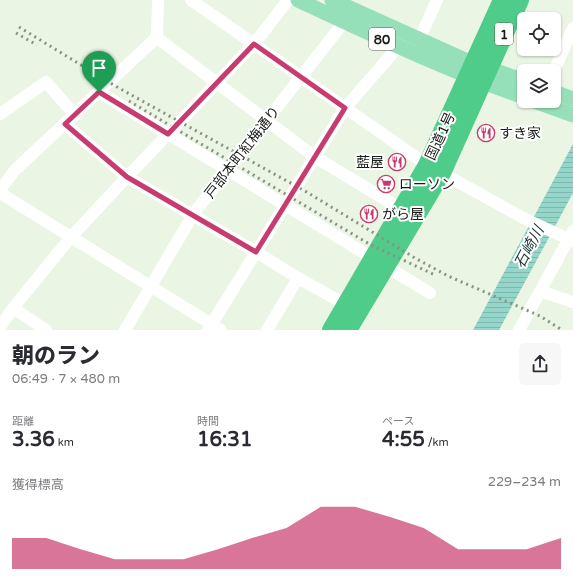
<!DOCTYPE html>
<html lang="ja">
<meta charset="utf-8">
<style>
body{margin:0;font-family:"Varela Round","Noto Sans JP",sans-serif;background:#f7f7f7;color:#2b2b33;height:100vh;display:flex;flex-direction:column;font-size:15px;white-space:nowrap}
*{box-sizing:border-box;margin:0}
p{font-size:13px;color:#7c7c81}
.icon{flex:none;width:22px;height:22px;fill:none;stroke:currentColor;stroke-width:2;stroke-linecap:round;stroke-linejoin:round}
.map{position:relative;height:330px;overflow:hidden}
.details{display:flex;flex-direction:column;background:#fff;flex:1}
.details>*{flex:none}
.fabs{position:absolute;left:517px;top:12px;display:grid;gap:8px}
.fabs a{display:grid;place-items:center;width:44px;height:44px;border-radius:6px;background:#fff;box-shadow:0 1px 3px #0004;font-size:20px}
.pin{position:absolute;display:grid;place-items:center;width:34px;height:34px;color:#fff;margin:-41px -17px;border-radius:50% 50% 50% 0;rotate:-45deg;box-shadow:0 0 4px #0007}
.pin .icon{rotate:45deg}
.round{display:grid;place-items:center;flex:none;width:42px;height:42px;border-radius:6px;background:#f7f7f7}
.head{display:flex;align-items:center;justify-content:space-between;height:68px;padding:0 12px}
h1{font-size:22px;font-weight:800;line-height:30px}
.figures{display:grid;grid-template-columns:repeat(3,1fr);gap:6px;height:68px;padding:4px 12px}
.figures div{display:grid;align-content:center}
.figures b{font-size:20px;font-weight:800}
.figures small{font-size:11px;font-weight:400}
.figures p{font-size:11px}
.chart{height:112px;padding:8px 12px}
.chart p{display:flex;justify-content:space-between}
.chart svg{width:100%;height:72px;margin-top:4px;fill:#c83b6d;opacity:.7}
.map>svg:first-child{display:block}
</style>
<div class="map">
<svg width="573" height="330" viewBox="0 0 573 330">
<defs>
<pattern id="water-rules" width="6" height="5" patternUnits="userSpaceOnUse"><rect width="6" height="5" fill="#95d6ca"/><path d="M0 2.5h6" fill="none" stroke="#80b7ad"/></pattern>
</defs>
<rect width="100%" height="100%" fill="#ebf5e3"/>
<path fill="url(#water-rules)" d="M573,144V193L499,330H473Z"/>
<g fill="none" stroke-linecap="round" stroke-linejoin="round">
<path stroke="#fff" stroke-width="12" d="M191,0L427,165
M156,37L315,157L401,209
M419,40L437,0
M554,71L573,28
M99,92L430,293
M0,114L46,82L75,115
M65,124L127,177L256,252L298,278L345,304
M442,173L527,220L573,241
M0,190L15,170L154,40L157,34L158,0
M0,193L221,330
M540,291L573,302
M13,308L46,330
M0,327L13,308L71,237L127,177L254,44L288,0
M125,330L194,213L344,22
M208,330L345,108L399,46
M267,330L298,278
M519,330L573,231"/>
<path stroke="#95e0b9" stroke-width="15" d="M298,0C373,35 446,70 524,97
M332,0L463,59L524,81
M554,92L573,99
M534,101L573,115"/>
<path stroke="#4fcb8a" stroke-width="18" d="M331,330L427,165L502,0
M348,330L442,173L520,0"/>
<path stroke="#8a9185" stroke-width="3" stroke-dasharray="2 4" stroke-linecap="butt" d="M19,27L117,87L305,191L415,258L448,276L540,316L562,330
M16,33L37,45
M129,101L371,245L435,275"/>
</g>
<g fill="none" stroke-linecap="round" stroke-linejoin="round">
<defs>
<path id="route" d="M254,44L345,108L256,252L127,177L65,124L99,92L168,134Z"/>
</defs>
<use href="#route" stroke="#fff" stroke-width="8"/>
<use href="#route" stroke="#c83b6d" stroke-width="5"/>
</g>
<defs>
<symbol id="restaurant-ring" viewBox="-11 -11 22 22"><circle r="9.5" fill="#fff" stroke="#c83b6d" stroke-width="1.5"/><path d="M-5-6h1v4h1v-4h1v4h1v-4h1v5L-1.5 .5V6h-2V.5L-5-1ZM5-6V6H3V1.5H1.5Q1.5-4 5-6Z" fill="#c83b6d"/></symbol>
<symbol id="supermarket-ring" viewBox="-11 -11 22 22"><circle r="9.5" fill="#fff" stroke="#c83b6d" stroke-width="1.5"/><path d="M-6-5.5h2.5l.6 2H6L4.5 2H-2.5L-4.4-4H-6ZM-1.5 3.2a1.3 1.3 0 1 0 .1 0ZM3 3.2a1.3 1.3 0 1 0 .1 0Z" fill="#c83b6d"/></symbol>
</defs>
<g fill-rule="evenodd">
<use href="#restaurant-ring" x="476" y="123" width="20" height="20"/>
<use href="#restaurant-ring" x="387" y="152" width="20" height="20"/>
<use href="#supermarket-ring" x="376" y="174" width="20" height="20"/>
<use href="#restaurant-ring" x="359" y="204" width="20" height="20"/>
</g>
<g text-anchor="middle" stroke-width="4" stroke-linejoin="round" paint-order="stroke">
<g fill="#fff" stroke="#5d605c" stroke-width="1">
<rect x="495" y="23" width="18" height="22" rx="3"/>
<rect x="369" y="28" width="26" height="22" rx="3"/>
</g>
<g font-size="13" font-weight="bold" fill="#181c16">
<text x="504" y="39">1</text>
<text x="382" y="44">80</text>
</g>
<g font-size="14" fill="#181c16" stroke="#fff" text-anchor="start">
<text x="499" y="138">すき家</text>
<text x="384" y="167" text-anchor="end">藍屋</text>
<text x="399" y="189">ローソン</text>
<text x="382" y="219">がら屋</text>
</g>
<g font-size="14" fill="#181c16" stroke="#fff">
<text transform="translate(440 136) rotate(-65)" y="5">国道1号</text>
<text transform="translate(242 152) rotate(-52)" y="5">戸部本町紅梅通り</text>
</g>
<g font-size="15" font-style="italic" fill="#183833" stroke="#fff">
<text transform="translate(529 247) rotate(-62)" y="5">石崎川</text>
</g>
</g>
</svg>
<div class="fabs">
<a><svg class="icon" aria-label="locate" viewBox="0 0 24 24"><circle cx="12" cy="12" r="6"/><path d="M12 2v4M12 18v4M2 12h4M18 12h4"/></svg></a>
<a><svg class="icon" aria-label="layers" viewBox="0 0 24 24"><path d="M12 4l9 5-9 5-9-5zM3 14l9 5 9-5"/></svg></a>
</div>
<div class="pin" style="left:99px;top:92px;background:#1e9e55"><svg class="icon" aria-label="arrive" viewBox="0 0 24 24"><path d="M6 21V4h12l-3 4 3 4H6"/></svg></div>
</div>
<section class="details">
<div class="head"><div><h1>朝のラン</h1><p>06:49 · 7 × 480 m</p></div><a class="round"><svg class="icon" aria-label="share" viewBox="0 0 24 24"><path d="M12 15V3M7 8l5-5 5 5M5 13v7h14v-7"/></svg></a></div>
<div class="figures">
<div><p>距離</p><b>3.36<small> km</small></b></div>
<div><p>時間</p><b>16:31</b></div>
<div><p>ペース</p><b>4:55<small> /km</small></b></div>
</div>
<div class="chart"><p><span>獲得標高</span>229–234 m</p>
<svg viewBox="0 0 160 44" preserveAspectRatio="none"><path d="M0 44V25L10 25L20 32L30 38L40 38L50 38L60 32L70 25L80 19L90 6L100 6L110 12L120 19L130 32L140 32L150 32L160 25V44z"/></svg>
</div>
</section>
